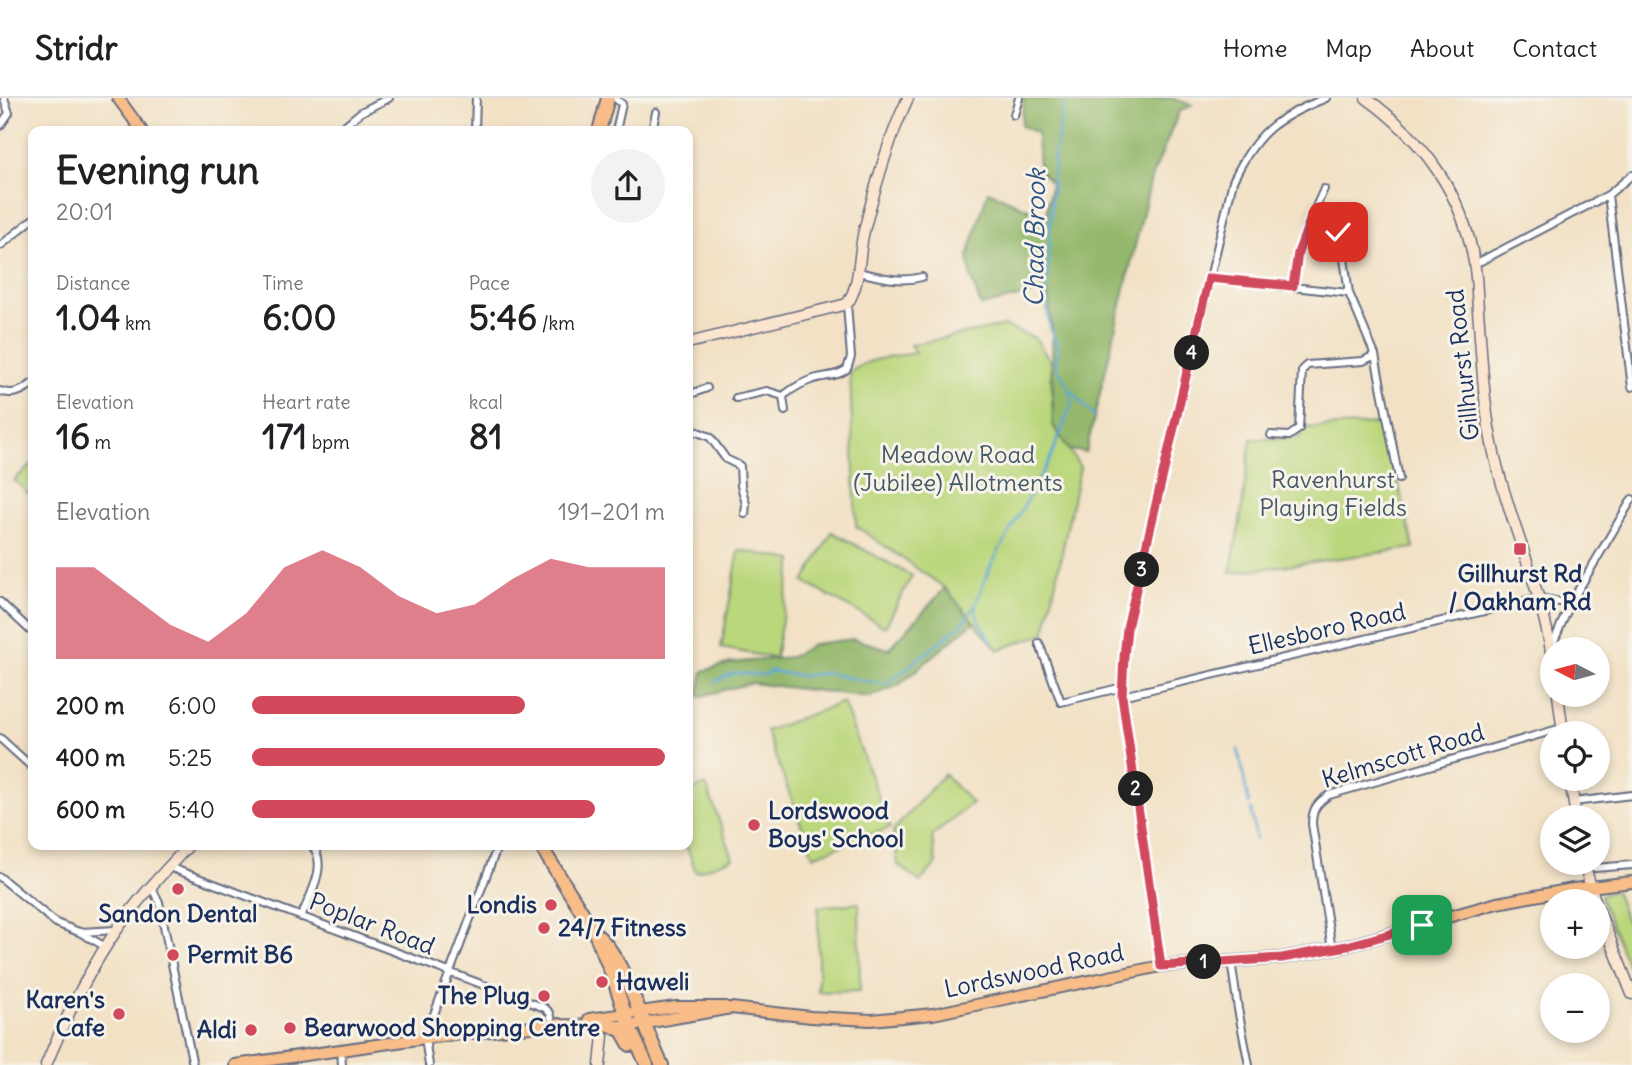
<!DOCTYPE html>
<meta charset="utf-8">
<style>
body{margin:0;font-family:Delius,sans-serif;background:#f2f2f2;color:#202124;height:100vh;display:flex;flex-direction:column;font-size:26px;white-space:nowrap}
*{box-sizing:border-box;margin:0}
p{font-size:23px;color:#757577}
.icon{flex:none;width:38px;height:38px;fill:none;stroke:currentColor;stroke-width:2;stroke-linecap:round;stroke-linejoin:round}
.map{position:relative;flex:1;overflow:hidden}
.drawer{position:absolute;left:28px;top:28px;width:665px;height:724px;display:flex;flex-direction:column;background:#fff;border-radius:14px;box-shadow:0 4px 10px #0003}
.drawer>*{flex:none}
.needle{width:46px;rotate:276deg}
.tools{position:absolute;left:1540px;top:539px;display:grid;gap:14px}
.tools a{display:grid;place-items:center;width:70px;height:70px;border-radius:50%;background:#fff;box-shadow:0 4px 10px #0003;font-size:35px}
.pin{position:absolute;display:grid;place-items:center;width:60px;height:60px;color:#fff;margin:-30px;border-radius:14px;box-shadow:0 4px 10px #0006}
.km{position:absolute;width:35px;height:35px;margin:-18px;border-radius:50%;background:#222;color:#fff;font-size:19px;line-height:35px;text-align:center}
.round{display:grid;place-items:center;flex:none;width:74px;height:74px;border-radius:37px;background:#f2f2f2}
.overview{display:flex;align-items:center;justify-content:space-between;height:119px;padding:0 28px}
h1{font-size:38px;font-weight:700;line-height:52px}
.stats{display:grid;grid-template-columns:repeat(3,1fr);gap:10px;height:119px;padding:7px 28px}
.stats div{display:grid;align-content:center}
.stats b{font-size:35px;font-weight:700}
.stats small{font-size:19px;font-weight:400}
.stats p{font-size:19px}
.chart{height:196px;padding:14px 28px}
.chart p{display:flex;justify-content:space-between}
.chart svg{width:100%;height:126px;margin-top:7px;fill:#d1495b;opacity:.7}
ul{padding:0 28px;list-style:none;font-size:23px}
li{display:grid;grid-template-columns:112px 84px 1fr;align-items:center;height:52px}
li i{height:18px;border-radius:9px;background:#d1495b}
header{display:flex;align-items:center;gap:42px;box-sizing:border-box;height:98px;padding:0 35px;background:#fff;border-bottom:2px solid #e0e0e0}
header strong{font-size:33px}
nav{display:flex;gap:38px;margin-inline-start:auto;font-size:24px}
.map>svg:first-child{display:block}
</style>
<header>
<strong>Stridr</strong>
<nav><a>Home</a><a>Map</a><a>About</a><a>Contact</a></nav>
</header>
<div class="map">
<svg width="1632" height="967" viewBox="0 0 1632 967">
<rect width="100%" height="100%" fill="#f7f3e8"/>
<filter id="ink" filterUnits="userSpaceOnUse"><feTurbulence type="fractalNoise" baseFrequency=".0143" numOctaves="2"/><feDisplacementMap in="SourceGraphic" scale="14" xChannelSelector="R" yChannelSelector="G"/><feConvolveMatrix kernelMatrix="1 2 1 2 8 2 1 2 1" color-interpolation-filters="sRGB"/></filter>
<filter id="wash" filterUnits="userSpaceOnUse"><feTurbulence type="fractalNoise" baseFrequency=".00686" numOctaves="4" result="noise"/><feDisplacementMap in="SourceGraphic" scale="28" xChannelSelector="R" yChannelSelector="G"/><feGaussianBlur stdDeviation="1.57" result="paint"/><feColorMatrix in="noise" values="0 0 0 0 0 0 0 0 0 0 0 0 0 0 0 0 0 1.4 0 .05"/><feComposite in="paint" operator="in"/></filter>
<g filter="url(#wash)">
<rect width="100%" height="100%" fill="#f2e1c5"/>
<path fill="#bbd77c" stroke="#6b836d" stroke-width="2" d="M1004,228L1035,240L1051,264L1053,327L1080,369L1045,535L998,552L945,490L856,428L850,275C866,260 895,258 916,255L910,247Z
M1377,326L1385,330L1414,450L1230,475L1240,424L1251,341L1299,340L1303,330Z
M33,366V400L14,382Z
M832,434L912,478L885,529L804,484Z
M739,452L793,462L775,560L721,550Z
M843,604L890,730L813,758L766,633Z
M944,676L972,705L932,738L936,766L920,784L898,767L893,733Z
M706,687L733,760L696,774L686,747L688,694Z
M1615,792L1632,840V878L1600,798Z
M859,805L860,893L818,894V809Z"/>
<path fill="#94b86c" stroke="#587465" stroke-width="2" d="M1024,0H1171L1192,7L1179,14L1151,81L1086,354L1069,352L1053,327L1052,232L1048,194L1035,195L981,208L971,179L968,158L988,93L1046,119L1051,85L1039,72L1037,35L1021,28Z
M945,490L974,524L899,587L870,599L751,585L698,599L703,573L731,565L791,559L814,546L853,541L889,551Z"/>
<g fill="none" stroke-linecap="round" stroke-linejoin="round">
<path stroke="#5da7d5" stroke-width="2.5" d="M1071,292L1094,319
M975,508L978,521L992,544
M716,583L734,575L765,577L770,573L802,578L826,575L886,587L963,525L975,508L990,469L1050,361L1072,305L1069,290L1056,267L1058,249L1050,229L1046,203L1054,58L1065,0
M1238,651L1249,706
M1251,712L1256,741"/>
</g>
</g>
<g filter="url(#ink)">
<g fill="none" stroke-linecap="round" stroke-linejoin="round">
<defs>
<path id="street" d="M615,0L622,6L616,33
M1014,17L1019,0
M0,28L9,15L4,0
M338,33L361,14L389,0
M475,33L476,0
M652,33L656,14
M1608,97L1632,289
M1312,117L1336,129L1341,140L1349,195L1375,257L1399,381
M0,148L33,121
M1475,166L1608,97L1632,77
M858,174C881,179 899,185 922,179
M1209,180L1349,195
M1293,188C1295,154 1310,122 1324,91
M0,293C13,298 23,293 33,285
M688,297L707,290
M736,300L767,293L783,298
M785,313L783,298C792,291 803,284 814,281C826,277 837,279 847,271L851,259L847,206
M688,330L710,339L726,361L740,368L741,388L746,406L745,416
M1271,337L1289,338L1299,331L1302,273L1307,267L1363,263L1375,257
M0,504L33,535
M1039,545L1061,604L1123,589
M1552,548L1570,506L1632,401
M1122,598L1540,500L1570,506
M0,640L33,670
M1573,704L1632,697
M169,769L545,910L550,915L553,927
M1595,770L1632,767
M0,779L56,825L79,834L106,849
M151,788L159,804L193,967
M301,819C309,799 330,765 311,747
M81,834L116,832
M1332,851L1312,726C1312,711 1317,705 1329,697L1562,630
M1231,862L1238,911L1249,967
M1161,868L1122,598L1127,530L1233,83C1257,33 1276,20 1326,0
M341,953L342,967
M429,967L425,940L498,747"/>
<path id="secondary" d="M1366,0C1422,40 1463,96 1474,164C1477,180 1477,197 1478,212C1482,260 1483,308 1494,355C1509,425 1542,489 1552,560
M688,245L847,206C861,186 858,157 864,133C875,89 888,42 908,0
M1558,597L1563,635
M1570,681L1576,719
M1584,765L1595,803
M1598,811L1632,896
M597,927L603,938L600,967
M46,967C65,921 87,875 116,833C137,802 163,775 189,747"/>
<path id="primary" d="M118,0L142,33
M589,921L676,909H725
M553,927L629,928L731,910L811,919L871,922L933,916L1161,868L1282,860L1347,848L1497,805L1573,791L1632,784
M235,967L425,940L559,926"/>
<path id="highway" d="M599,33L608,0
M540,747L595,835L613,879L629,928L647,967
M595,836C623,854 645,934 662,967
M614,929L622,933L630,947"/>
</defs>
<use href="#street" stroke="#666d82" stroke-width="10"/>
<use href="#secondary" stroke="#666d82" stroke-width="13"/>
<use href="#primary" stroke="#666d82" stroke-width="14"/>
<use href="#highway" stroke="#666d82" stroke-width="16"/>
<use href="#street" stroke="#fff" stroke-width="6"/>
<use href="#secondary" stroke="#fce5cf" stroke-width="10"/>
<use href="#primary" stroke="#f8bd88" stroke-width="10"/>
<use href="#highway" stroke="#f8bd88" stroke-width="12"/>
</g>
</g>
<g fill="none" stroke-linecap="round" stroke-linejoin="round" filter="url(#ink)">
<defs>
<path id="route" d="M1338,134L1336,129L1312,117L1298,155L1293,188L1209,180L1127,530L1124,559L1122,598L1161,868L1282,860L1347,848L1422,827"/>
</defs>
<use href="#route" stroke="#fff" stroke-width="14"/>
<use href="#route" stroke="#d1495b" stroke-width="9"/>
</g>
<g fill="#d1495b" stroke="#f7f3e8" stroke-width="2.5">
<rect x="1513" y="444" width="14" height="14" rx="3.5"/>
<circle cx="754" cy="727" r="7"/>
<circle cx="178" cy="791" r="7"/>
<circle cx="551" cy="807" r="7"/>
<circle cx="544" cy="830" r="7"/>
<circle cx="173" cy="857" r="7"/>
<circle cx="602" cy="884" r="7"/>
<circle cx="544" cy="898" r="7"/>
<circle cx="119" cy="916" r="7"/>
<circle cx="290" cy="930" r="7"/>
<circle cx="251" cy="932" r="7"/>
</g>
<g text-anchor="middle" stroke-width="6" stroke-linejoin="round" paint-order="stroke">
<g font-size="24" fill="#1b2f5e" stroke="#f7f3e8">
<text transform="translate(1463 267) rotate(-96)" y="8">Gillhurst Road</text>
<text transform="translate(1327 531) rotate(-13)" y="8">Ellesboro Road</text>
<text transform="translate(1403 658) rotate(-17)" y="8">Kelmscott Road</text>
<text transform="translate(372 826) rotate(21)" y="8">Poplar Road</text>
<text transform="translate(1034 873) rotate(-12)" y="8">Lordswood Road</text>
</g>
<g font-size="24" fill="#435966" stroke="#f7f3e8">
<text x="958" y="365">Meadow Road<tspan x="958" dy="28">(Jubilee) Allotments</tspan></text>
<text x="1333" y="390">Ravenhurst<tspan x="1333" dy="28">Playing Fields</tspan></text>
</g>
<g font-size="24" font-weight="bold" fill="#1b2f5e" stroke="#f7f3e8" text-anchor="start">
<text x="1520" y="484" text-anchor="middle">Gillhurst Rd<tspan x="1520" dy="28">/ Oakham Rd</tspan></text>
<text x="768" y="721">Lordswood<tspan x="768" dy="28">Boys' School</tspan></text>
<text x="537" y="815" text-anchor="end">Londis</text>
<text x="178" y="824" text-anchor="middle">Sandon Dental</text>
<text x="558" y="838">24/7 Fitness</text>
<text x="187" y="865">Permit B6</text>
<text x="616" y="892">Haweli</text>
<text x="530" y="906" text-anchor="end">The Plug</text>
<text x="105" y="910" text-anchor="end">Karen's<tspan x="105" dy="28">Cafe</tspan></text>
<text x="304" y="938">Bearwood Shopping Centre</text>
<text x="237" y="940" text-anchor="end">Aldi</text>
</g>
<g font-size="26" font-style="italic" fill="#2f5382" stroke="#f7f3e8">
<text transform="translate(1035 140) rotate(-89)" y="9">Chad Brook</text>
</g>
</g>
</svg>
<div class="tools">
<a><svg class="needle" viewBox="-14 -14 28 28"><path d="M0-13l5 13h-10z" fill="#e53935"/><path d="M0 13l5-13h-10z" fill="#757577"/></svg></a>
<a><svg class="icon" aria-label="locate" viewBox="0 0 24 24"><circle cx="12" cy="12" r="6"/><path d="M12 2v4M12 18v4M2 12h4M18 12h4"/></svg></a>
<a><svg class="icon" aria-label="layers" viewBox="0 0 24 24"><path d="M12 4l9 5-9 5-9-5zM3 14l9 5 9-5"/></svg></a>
<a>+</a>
<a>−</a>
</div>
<div class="pin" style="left:1422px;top:827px;background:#1e9e55"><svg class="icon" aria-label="arrive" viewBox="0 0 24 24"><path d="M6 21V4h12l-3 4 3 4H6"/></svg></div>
<div class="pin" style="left:1338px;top:134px;background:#d93025"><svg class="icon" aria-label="check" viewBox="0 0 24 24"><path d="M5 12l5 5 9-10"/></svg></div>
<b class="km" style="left:1204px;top:864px">1</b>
<b class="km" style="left:1136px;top:691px">2</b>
<b class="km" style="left:1142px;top:472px">3</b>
<b class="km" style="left:1192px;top:255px">4</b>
<section class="drawer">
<div class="overview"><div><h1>Evening run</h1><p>20:01</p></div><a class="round"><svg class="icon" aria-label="share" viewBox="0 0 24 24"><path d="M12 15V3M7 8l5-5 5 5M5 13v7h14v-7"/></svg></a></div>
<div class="stats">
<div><p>Distance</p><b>1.04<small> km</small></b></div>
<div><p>Time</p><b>6:00</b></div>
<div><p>Pace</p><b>5:46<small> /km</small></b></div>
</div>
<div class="stats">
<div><p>Elevation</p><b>16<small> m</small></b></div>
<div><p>Heart rate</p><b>171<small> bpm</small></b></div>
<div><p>kcal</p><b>81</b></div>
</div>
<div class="chart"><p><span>Elevation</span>191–201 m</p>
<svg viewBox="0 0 160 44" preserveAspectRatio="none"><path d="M0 44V12L10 12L20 22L30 32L40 38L50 28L60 12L70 6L80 12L90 22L100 28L110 25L120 16L130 9L140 12L150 12L160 12V44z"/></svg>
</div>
<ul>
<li><b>200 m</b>6:00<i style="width:66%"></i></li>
<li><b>400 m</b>5:25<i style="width:100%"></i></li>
<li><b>600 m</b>5:40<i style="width:83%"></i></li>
</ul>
</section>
</div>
